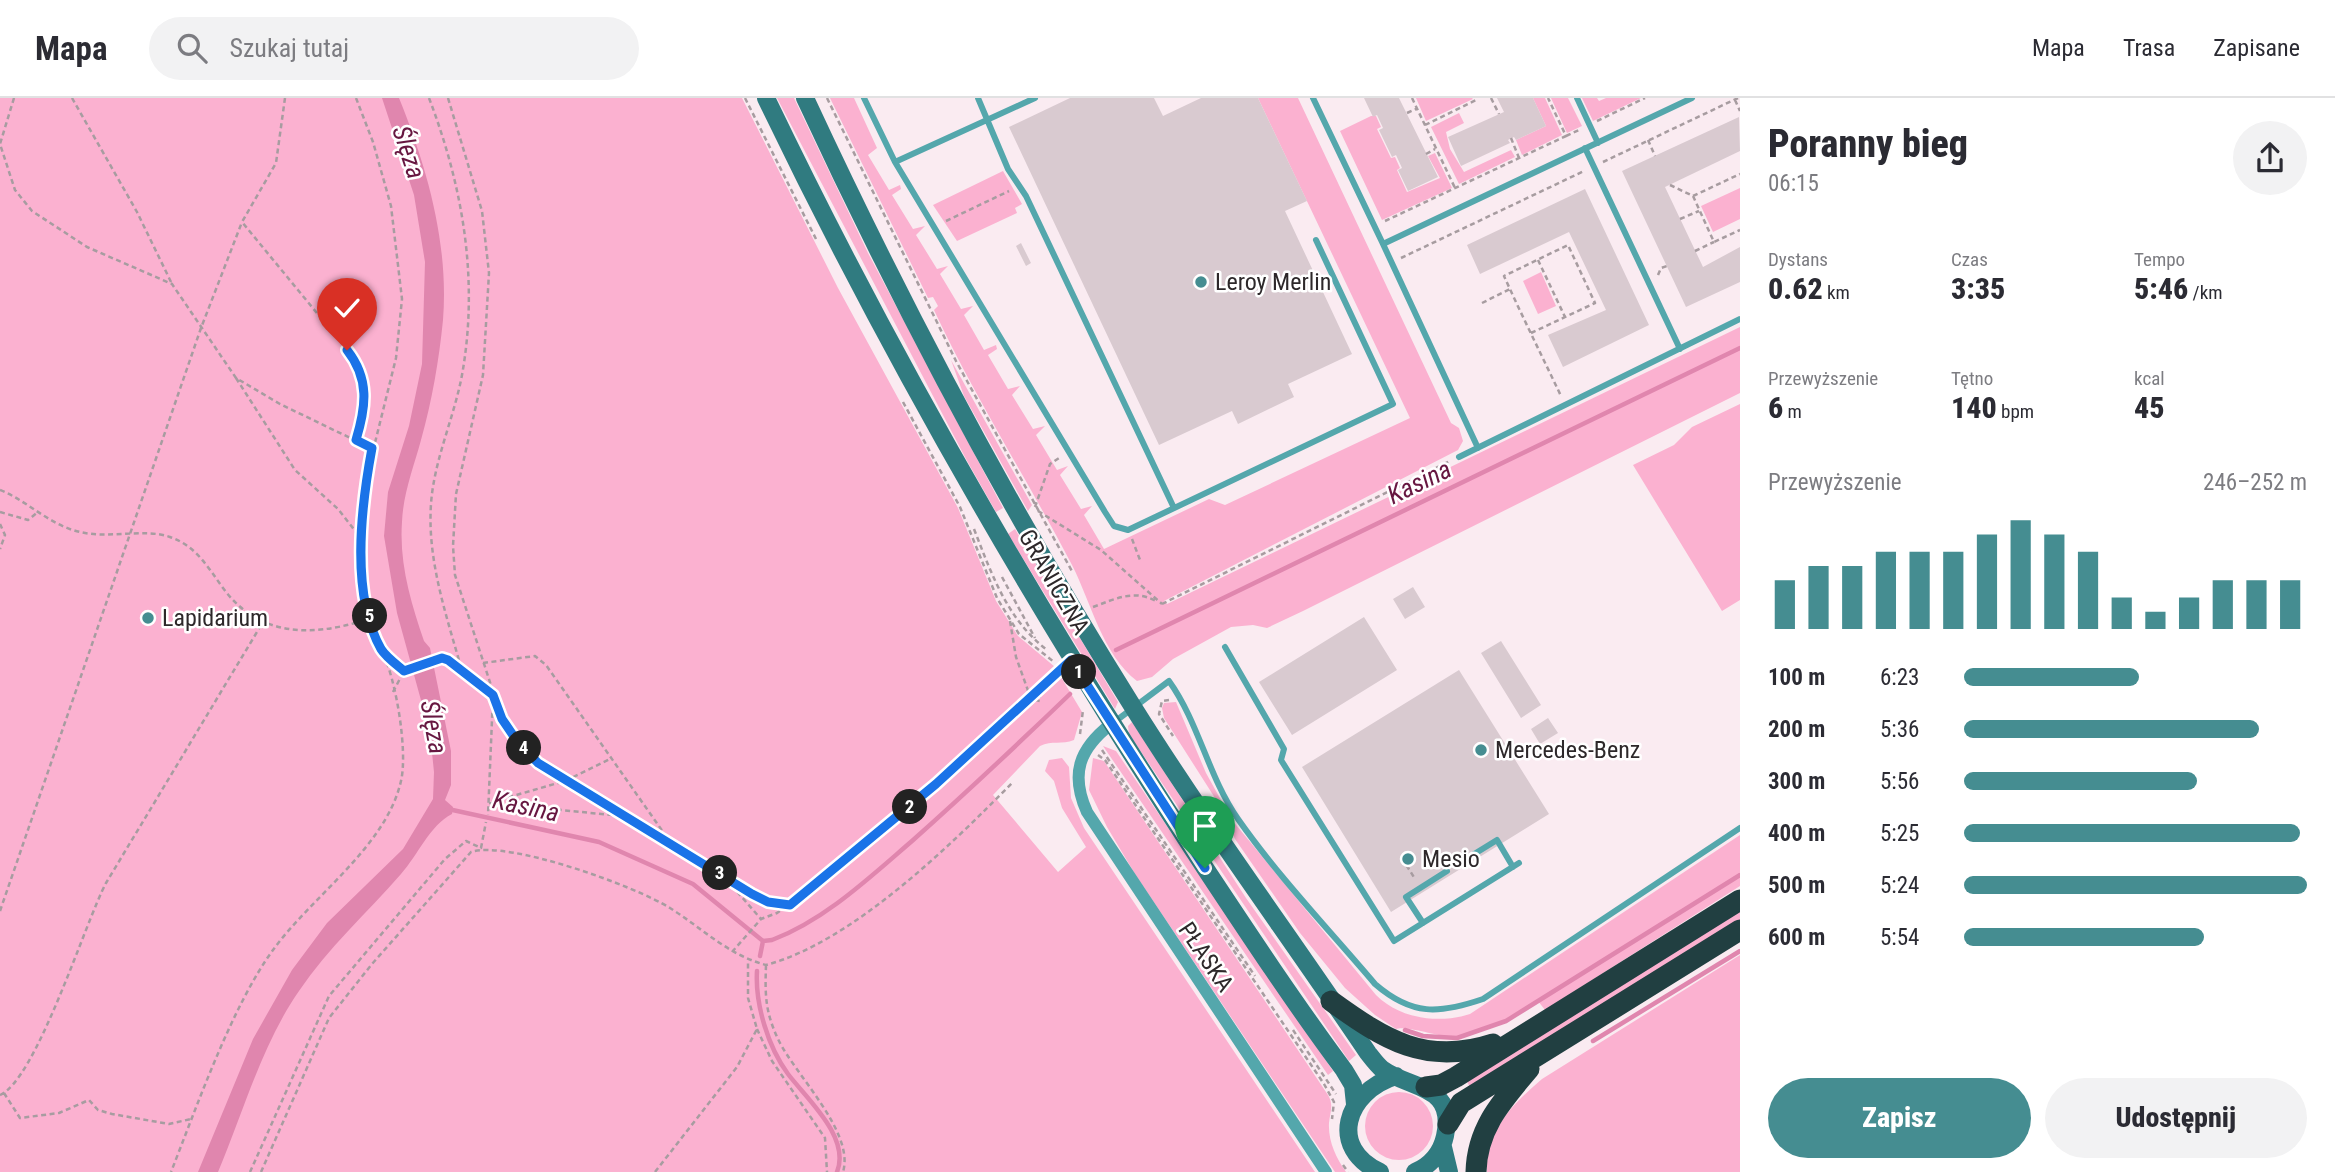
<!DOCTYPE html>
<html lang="pl">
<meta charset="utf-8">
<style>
body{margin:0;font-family:"Roboto Condensed",sans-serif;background:#f2f2f3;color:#2b2b33;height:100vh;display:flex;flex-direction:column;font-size:26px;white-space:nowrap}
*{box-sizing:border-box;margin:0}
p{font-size:23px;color:#7c7c81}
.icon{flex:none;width:38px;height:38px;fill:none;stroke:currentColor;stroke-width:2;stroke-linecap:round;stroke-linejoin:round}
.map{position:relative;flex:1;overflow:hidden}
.side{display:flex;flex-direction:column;background:#fff;width:595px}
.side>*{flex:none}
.pin{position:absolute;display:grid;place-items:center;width:60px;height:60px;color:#fff;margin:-72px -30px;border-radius:50% 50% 50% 0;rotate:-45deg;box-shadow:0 0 7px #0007}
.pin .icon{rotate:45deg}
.km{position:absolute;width:35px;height:35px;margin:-18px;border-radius:50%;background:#222;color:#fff;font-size:19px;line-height:35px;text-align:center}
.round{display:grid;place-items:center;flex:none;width:74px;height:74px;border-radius:37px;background:#f2f2f3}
.summary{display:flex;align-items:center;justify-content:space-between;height:119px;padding:0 28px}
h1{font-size:38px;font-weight:800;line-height:52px}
.stats{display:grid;grid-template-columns:repeat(3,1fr);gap:10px;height:119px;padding:7px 28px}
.stats div{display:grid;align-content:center}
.stats b{font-size:30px;font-weight:800}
.stats small{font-size:19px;font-weight:400}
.stats p{font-size:19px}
.chart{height:196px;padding:14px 28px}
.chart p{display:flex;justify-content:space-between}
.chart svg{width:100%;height:126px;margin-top:7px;stroke:#458d91;stroke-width:6}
.primary-button{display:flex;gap:14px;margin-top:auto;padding:14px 28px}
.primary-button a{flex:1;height:80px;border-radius:42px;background:#458d91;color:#fff;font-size:28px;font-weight:800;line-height:80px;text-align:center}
.primary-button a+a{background:#f2f2f3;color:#2b2b33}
ul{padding:0 28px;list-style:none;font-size:23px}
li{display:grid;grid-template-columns:112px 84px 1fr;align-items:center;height:52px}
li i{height:18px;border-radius:9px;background:#458d91}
header{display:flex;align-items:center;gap:42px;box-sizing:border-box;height:98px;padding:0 35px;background:#fff;border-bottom:2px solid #e1e1e2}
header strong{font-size:33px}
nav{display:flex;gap:38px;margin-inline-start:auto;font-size:24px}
.search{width:490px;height:63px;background:#f2f2f3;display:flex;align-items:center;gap:18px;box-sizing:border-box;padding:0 24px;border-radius:38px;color:#7c7c81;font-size:26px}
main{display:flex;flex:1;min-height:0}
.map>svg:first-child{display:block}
</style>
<header>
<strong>Mapa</strong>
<div class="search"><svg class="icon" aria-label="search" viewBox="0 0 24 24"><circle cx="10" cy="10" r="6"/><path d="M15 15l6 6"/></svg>Szukaj tutaj</div>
<nav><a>Mapa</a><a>Trasa</a><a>Zapisane</a></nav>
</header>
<main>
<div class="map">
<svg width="1740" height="1074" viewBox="0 0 1740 1074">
<rect width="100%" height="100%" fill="#faebf1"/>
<path fill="#fbb1d0" d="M0,0H742L838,190L958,410L996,503L1018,538L1055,569L1082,614L1074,642C1062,647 1052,642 1040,648L993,697L1058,774L1086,749L1062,710L1054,683L1045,673L1049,662L1062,660L1069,669L1071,700L1084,730L1315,1074H0Z
M777,0H794L868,155L1003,410L996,414L966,361Z
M830,0H854L877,50L868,57L889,92L900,87L901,91L892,97L913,131L925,128L916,137L937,171L948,168L940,176L961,211L973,208L964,217L984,252L996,247L997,251L988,257L1008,291L1020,288L1012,297L1033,331L1045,328L1036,337L1057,372L1068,368L1060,377L1081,411L1092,408L1084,417L1104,451L1209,401L1225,407L1410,320L1258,0H1298L1451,325L1459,330L1463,343L1458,352L1164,503L1167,506L1740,229V295L1303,513L1267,530L1253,527L1231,529L1173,561L1152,579L1137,583C1102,556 1091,504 1072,467C1027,381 975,300 934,212L938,208L933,199L928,200Z
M1416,0H1472L1473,1L1426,23Z
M1533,0H1545L1562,37L1522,57L1516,42L1546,28Z
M1551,0H1568L1582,28L1567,35Z
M1582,0H1597L1599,3L1606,0H1641L1593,23Z
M1459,15L1464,25L1446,34L1450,51L1464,74L1511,52L1515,59L1459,86L1431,29Z
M1371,18H1376L1381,29L1377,31L1391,60L1395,59L1400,70L1397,72L1407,94L1440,80L1428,58L1435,55L1452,90L1382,122L1340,33Z
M1003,73L1022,106L1015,110L1017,115L957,143L933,107Z
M1740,90V121L1713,134L1701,108Z
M1541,174L1556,208L1538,216L1523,183Z
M951,262L1032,407L1028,413L964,298Z
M1740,306V502L1722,513L1633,367L1674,347L1692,329Z
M1015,431L1118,604L1115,611L1008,436Z
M1176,604L1206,675L1232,722L1376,897C1400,921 1439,926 1470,916L1740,737V788L1545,912L1538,903C1514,916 1483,938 1454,939C1439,939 1406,927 1396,931L1375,917L1345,890L1300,835L1235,741L1215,700L1164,620L1162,610L1164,605Z
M1132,624L1246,800L1356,957L1349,963L1129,636L1128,628Z
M1103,648L1116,653L1333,973L1328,977Z
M1093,660L1104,663L1328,997C1334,1007 1330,1014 1329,1025C1328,1043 1336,1060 1346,1074H1335L1135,776L1107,729L1089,692Z
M1740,812V823L1470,989L1466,982Z
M1740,857V1074H1487C1485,1033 1513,1006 1542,981Z
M1365 1028a34 34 0 1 1 68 0a34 34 0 1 1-68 0Z"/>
<path fill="#e086ae" d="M382,0H399C427,69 449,146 443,222C439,262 432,303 421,342C414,368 403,396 402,424C399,465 411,505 424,543L430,550L451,653V687L445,702L453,709L452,716C430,727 418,757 401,776C367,815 328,850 299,893C262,946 243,1015 218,1074H198L253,941L292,872L327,825L403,751L433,701L434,674L430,635L397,515L384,438L388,394L409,328L422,266L425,164L414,97Z"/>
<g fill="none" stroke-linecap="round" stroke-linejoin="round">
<path stroke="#e086ae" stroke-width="4.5" d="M1116,552L1740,250
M448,711L599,744L693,786L763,843L772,842C825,822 870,779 912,743C966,695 1018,646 1070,596
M760,858L763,843
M757,873C755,906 768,949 788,976C806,1000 851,1039 837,1074
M1405,932L1423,938L1457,940L1506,923L1740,777
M1593,943L1740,853"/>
</g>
<path fill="#d9cad0" d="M1070,0H1154L1163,18L1201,0H1258L1307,103L1285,113L1352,256L1288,286L1294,299L1238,326L1232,313L1159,347L1009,29Z
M1364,0H1399L1438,79L1408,93L1398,72L1402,70L1396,57L1392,59L1379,32L1383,30L1377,17L1373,19Z
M1497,0H1533L1546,28L1516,42L1514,39L1508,42L1510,45L1461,68L1448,39L1504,14Z
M1739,19L1740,53L1665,89L1703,169L1740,149V184L1686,209L1622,73Z
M1585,91L1649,227L1563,269L1548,237L1606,212L1569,134L1480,176L1467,147Z
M1021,145L1031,165L1026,168L1016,148Z
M1413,489L1425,509L1405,521L1393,501Z
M1364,519L1397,572L1292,637L1259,584Z
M1501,543L1541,607L1521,620L1481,555Z
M1459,572L1549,716L1391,814L1302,669Z
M1548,620L1558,635L1540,646L1531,631Z"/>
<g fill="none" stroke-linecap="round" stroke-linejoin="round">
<path stroke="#a79ca0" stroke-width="2.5" stroke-dasharray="5 3.5" stroke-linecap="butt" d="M14,0L0,46L15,92L32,113L87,149L172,186L236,280L280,306L371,350
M72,0L137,114L172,186
M285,0L276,65L242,124L358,265C367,293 364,314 356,342
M356,0L373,44L391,108L402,201L396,260L366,381L361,459L366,501L382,552L404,573
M429,0C463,89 479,182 462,277C454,320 434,362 431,406C427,463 447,519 462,573
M448,0L482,113L489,175L483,277L456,396L453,448L455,477L502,621L517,643L538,665L565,683L689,755L752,796L768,804L790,807
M745,0L816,141
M827,0L956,263L1073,475
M1412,0L1455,90
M1491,0L1499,16
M1735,2L1740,13
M1407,15L1416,11
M1597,23L1645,0
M1425,27L1476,2L1475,0
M1566,38L1579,32
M1511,40L1519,60
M1648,42L1655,58
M1426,56L1435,51
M1603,64L1738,0
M1670,87L1693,98L1714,144L1740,132
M1693,98L1740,76
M1680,121L1699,113
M946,123L1009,93
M1385,123L1566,38L1548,0
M1695,153L1714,144
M1401,160L1584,73
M1538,162L1565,219
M1658,177L1661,170L1667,168
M1482,205L1510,191
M1531,235L1595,205L1568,147L1504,178C1522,218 1542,258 1561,298
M236,280L295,372L338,411L360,439
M903,304L960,409L997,500L1019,536L1054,564
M0,392C28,403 49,427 80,434C109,441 145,430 170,439C196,448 207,468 223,490C258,538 309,539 362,523C368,540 375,541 382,553C396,581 408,653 401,683C386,749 312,798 273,852C232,908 197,1008 171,1074
M1035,409L1050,366L1059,360
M1038,413L1101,452L1162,506
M0,414L28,422L38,414
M0,426L5,437L0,451
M974,431C992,477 1007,521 1047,552
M1132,441L1140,462
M1002,479L1035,540
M1162,506L1450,363
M1093,509C1115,501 1134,491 1156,503
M1010,523L1016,559L1031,601L1040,603L1039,593
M483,565L535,558L546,567L668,741
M393,594L404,573L443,560L493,598L488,717
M1169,602L1162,603L1159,616L1173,638
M1080,636L1083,612
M1102,652L1255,878
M1098,657L1105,662L1324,986L1334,1004L1332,1021
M492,704L565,683L610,661
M489,705L622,718
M1402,760L1415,781
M726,781L761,821
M0,813L201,230L242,124
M732,854L761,821L777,815L820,784L936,686L1060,573
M766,867C765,897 765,913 778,941C795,977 855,1034 843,1074
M757,931L772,963L825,1040L827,1074
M1293,932L1336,996
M4,995L20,1020L59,1015L89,1002L98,1012L112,1016L169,1026L191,1021
M0,997C36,982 85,825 106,785L263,524
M1343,1067L1348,1074
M250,1074L329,898L445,761L466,743L481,750L486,724
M261,1074L329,920L372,866L471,754C508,742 635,788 670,810C702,830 728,857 766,867C852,844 950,748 1012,685
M655,1074L737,969L757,931L748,900V862"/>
<path stroke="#54a7ac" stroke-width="6" d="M864,0L895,64L1035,0
M978,0L1008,71L1026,98L1174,410
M1313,0L1383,146L1692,0
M1577,0L1598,45
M1585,50L1680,251
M895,64L1105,414L1114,428L1128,432L1393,306L1316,142
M1383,146L1478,350
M1459,359L1740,221
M1225,549L1284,651L1281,662L1394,843L1519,765
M1113,625L1169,583C1199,625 1208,678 1238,721C1277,777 1331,834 1375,886C1412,918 1439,916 1483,901L1740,730
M1471,758L1497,742L1513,769
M1423,825L1406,799L1447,773"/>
<path stroke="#54a7ac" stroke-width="12" d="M1111,626C1079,651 1070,676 1087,714L1326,1074"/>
<path stroke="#307b80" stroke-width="18" d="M766,0C894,267 1043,523 1205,770C1250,838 1295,906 1344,972L1353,987L1355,1006
M805,0C902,209 1010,413 1133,609C1207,727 1290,839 1368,955C1372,960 1377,967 1382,971C1411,992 1456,986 1445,1038C1441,1056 1431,1067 1415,1074
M1443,1049L1449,1074
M1380,1074C1328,1050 1345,994 1396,978"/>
<path stroke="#213f41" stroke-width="21" d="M1331,903C1385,942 1426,968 1493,946
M1426,989L1441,987L1456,979L1740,802
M1448,1026L1461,1005L1740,832
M1476,1074C1477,1030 1502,1003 1529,971"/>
</g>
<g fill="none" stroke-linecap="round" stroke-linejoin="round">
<defs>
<path id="route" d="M347,252C370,281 366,309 356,342L372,350C361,409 350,496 381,551C386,559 397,567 404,573L442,560L448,562L493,597L502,621L517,643L538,665L752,796L768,804L790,807L796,802L936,686L1071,562L1205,770"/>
</defs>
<use href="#route" stroke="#fff" stroke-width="14"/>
<use href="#route" stroke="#1a73e8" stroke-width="9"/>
</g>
<g fill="#458d91" stroke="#fff" stroke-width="2.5">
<circle cx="1201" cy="184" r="7"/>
<circle cx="148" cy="520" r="7"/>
<circle cx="1481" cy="652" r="7"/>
<circle cx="1408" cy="761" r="7"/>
</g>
<g text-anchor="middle" stroke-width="5" stroke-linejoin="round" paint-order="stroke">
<g font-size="24" fill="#2d282a" stroke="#fff" text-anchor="start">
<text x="1215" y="192">Leroy Merlin</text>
<text x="162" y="528">Lapidarium</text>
<text x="1495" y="660">Mercedes-Benz</text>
<text x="1422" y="769">Mesio</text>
</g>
<g font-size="24" fill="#2d282a" stroke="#fff">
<text transform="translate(1054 484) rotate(60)" y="8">GRANICZNA</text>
<text transform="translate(1206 859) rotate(56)" y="8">PŁASKA</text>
</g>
<g font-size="26" font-style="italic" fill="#671741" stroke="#fff">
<text transform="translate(409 54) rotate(72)" y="9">Ślęza</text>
<text transform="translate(1419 384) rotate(-26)" y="9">Kasina</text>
<text transform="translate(434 629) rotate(80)" y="9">Ślęza</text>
<text transform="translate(526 708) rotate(12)" y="9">Kasina</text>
</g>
</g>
</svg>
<div class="pin" style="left:1205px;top:770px;background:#1e9e55"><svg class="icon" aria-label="arrive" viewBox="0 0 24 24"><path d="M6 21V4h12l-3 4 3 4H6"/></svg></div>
<div class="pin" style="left:347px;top:252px;background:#d93025"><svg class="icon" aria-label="check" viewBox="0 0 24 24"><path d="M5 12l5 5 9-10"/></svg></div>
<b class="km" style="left:1079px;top:574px">1</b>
<b class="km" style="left:910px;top:709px">2</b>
<b class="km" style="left:720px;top:775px">3</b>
<b class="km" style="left:524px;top:650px">4</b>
<b class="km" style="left:370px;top:518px">5</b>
</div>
<section class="side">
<div class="summary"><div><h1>Poranny bieg</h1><p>06:15</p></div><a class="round"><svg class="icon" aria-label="share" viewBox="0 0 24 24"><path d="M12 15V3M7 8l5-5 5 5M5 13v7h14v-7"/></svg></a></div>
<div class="stats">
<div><p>Dystans</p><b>0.62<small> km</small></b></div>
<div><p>Czas</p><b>3:35</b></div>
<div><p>Tempo</p><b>5:46<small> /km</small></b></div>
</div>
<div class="stats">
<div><p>Przewyższenie</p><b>6<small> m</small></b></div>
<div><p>Tętno</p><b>140<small> bpm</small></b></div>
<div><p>kcal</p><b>45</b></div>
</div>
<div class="chart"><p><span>Przewyższenie</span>246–252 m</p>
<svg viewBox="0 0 160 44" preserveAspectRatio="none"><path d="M5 44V27M15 44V22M25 44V22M35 44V17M45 44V17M55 44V17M65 44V11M75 44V6M85 44V11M95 44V17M105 44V33M115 44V38M125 44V33M135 44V27M145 44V27M155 44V27"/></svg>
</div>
<ul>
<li><b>100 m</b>6:23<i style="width:51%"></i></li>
<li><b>200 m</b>5:36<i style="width:86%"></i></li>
<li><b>300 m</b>5:56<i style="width:68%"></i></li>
<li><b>400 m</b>5:25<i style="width:98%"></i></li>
<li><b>500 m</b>5:24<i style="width:100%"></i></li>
<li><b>600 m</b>5:54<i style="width:70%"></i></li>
</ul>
<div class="primary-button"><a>Zapisz</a><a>Udostępnij</a></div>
</section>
</main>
